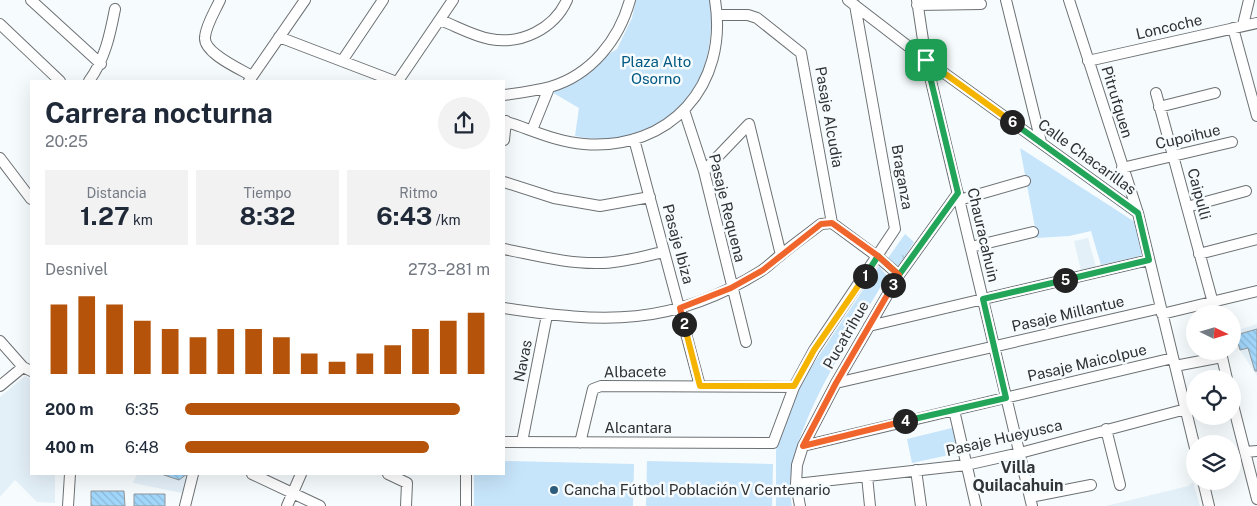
<!DOCTYPE html>
<html lang="es">
<meta charset="utf-8">
<style>
body{margin:0;font-family:"Public Sans",sans-serif;background:#f2f2f3;color:#1f2937;height:100vh;display:flex;flex-direction:column;font-size:19px;white-space:nowrap}
*{box-sizing:border-box;margin:0}
p{font-size:16px;color:#747a83}
.icon{flex:none;width:28px;height:28px;fill:none;stroke:currentColor;stroke-width:2;stroke-linecap:round;stroke-linejoin:round}
.map{position:relative;flex:1;overflow:hidden}
.drawer{position:absolute;left:30px;top:80px;width:475px;height:395px;display:flex;flex-direction:column;background:#fff;border-radius:0px;box-shadow:0 5px 20px #0002}
.drawer>*{flex:none}
.needle{width:32px;rotate:95deg}
.controls{position:absolute;left:1186px;top:305px;display:grid;gap:10px}
.controls a{display:grid;place-items:center;width:55px;height:55px;border-radius:50%;background:#fff;box-shadow:0 5px 20px #0002;font-size:25px}
.pin{position:absolute;display:grid;place-items:center;width:42px;height:42px;color:#fff;margin:-21px;border-radius:10px;box-shadow:0 2px 8px #0006}
.km{position:absolute;width:25px;height:25px;margin:-12px;border-radius:50%;background:#222;color:#fff;font-size:14px;line-height:25px;text-align:center}
.round{display:grid;place-items:center;flex:none;width:52px;height:52px;border-radius:26px;background:#f2f2f3}
.summary{display:flex;align-items:center;justify-content:space-between;height:85px;padding:0 15px}
h1{font-size:28px;font-weight:700;line-height:38px}
.metrics{display:grid;grid-template-columns:repeat(3,1fr);gap:8px;height:85px;padding:5px 15px}
.metrics div{display:grid;align-content:center;border-radius:0px;background:#f2f2f3;text-align:center}
.metrics b{font-size:25px;font-weight:700}
.metrics small{font-size:14px;font-weight:400}
.metrics p{font-size:14px}
.chart{height:140px;padding:10px 15px}
.chart p{display:flex;justify-content:space-between}
.chart svg{width:100%;height:90px;margin-top:5px;stroke:#b45309;stroke-width:6}
ul{padding:0 15px;list-style:none;font-size:16px}
li{display:grid;grid-template-columns:80px 60px 1fr;align-items:center;height:38px}
li i{height:12px;border-radius:6px;background:#b45309}
.map>svg:first-child{display:block}
</style>
<div class="map">
<svg width="1257" height="506" viewBox="0 0 1257 506">
<defs>
<pattern id="grass-tufts" width="24" height="20" patternUnits="userSpaceOnUse" patternTransform="scale(1.25)"><rect width="24" height="20" fill="#c6e4fa"/><path d="M3 7l-1-3M5 7V3M7 7l1-3M15 17l-1-3M17 17v-4M19 17l1-3" fill="none" stroke="#aac4d7"/></pattern>
<pattern id="building-back-hatch" width="6" height="6" patternUnits="userSpaceOnUse" patternTransform="scale(1.25)"><rect width="6" height="6" fill="#a2d7fc"/><path d="M-1 5l2 2M0 0l6 6M5-1l2 2" fill="none" stroke="#8cb9d8"/></pattern>
</defs>
<rect width="100%" height="100%" fill="#f6fbfe"/>
<path fill="#e4f0f8" d="M1088,238L1096,267L1081,271L1074,241Z
M1257,324V376L1233,339L1232,332Z
M25,376L31,379V474H55V503L37,502L15,480L0,497V397Z
M137,474H190L182,493L133,483Z
M1193,482L1200,506H1106L1188,486Z"/>
<path fill="url(#grass-tufts)" d="M905,234L914,242L898,267L888,258Z"/>
<path fill="#c6e4fa" d="M636,0H710C714,29 708,68 694,93C689,101 682,106 675,112C645,136 613,144 575,136L579,108L550,91L617,49L632,18Z
M1020,148L1135,222L1143,255L1101,265L1091,231L1069,236L1037,238Z
M879,266L887,276C855,332 777,442 792,506H776V450L800,384Z
M952,428L958,453L912,463L907,439Z
M504,461L634,464L633,506H474V474H504Z
M647,461L773,464L772,506H646Z"/>
<path fill="url(#building-back-hatch)" stroke="#929699" d="M1257,329V371H1255L1248,348L1240,350L1236,335Z
M161,474H187L179,480Z
M91,491H124L125,506H91Z
M134,494H165V506H134Z"/>
<g fill="none" stroke-linecap="round" stroke-linejoin="round">
<defs>
<path id="minor" d="M31,0L101,64
M220,0C215,11 206,25 205,37C203,53 240,69 252,76
M848,0L926,60L1138,213
M917,0L926,60L1032,506
M1006,0L1041,142
M1069,0L1138,213L1195,448
M917,5L981,4
M717,15H748L757,18L801,53L832,223
M440,20C456,26 473,36 490,39C521,45 554,29 567,0
M0,24L60,81
M1243,25L1249,0
M1233,28L1257,116
M279,37L394,81
M342,61L383,0
M1088,61L1257,23
M89,81C105,59 110,35 115,9
M249,81L305,0
M398,81L453,0
M1156,93L1213,303
M504,95C519,93 535,91 550,87C591,75 619,40 630,0
M1159,107L1215,93
M684,110L704,171L746,342
M504,121C530,129 556,142 584,144C670,151 729,85 715,0
M749,124L781,255
M532,130L549,88
M634,139L700,386
M504,140L506,121
M0,158L31,199
M1122,168L1232,142
M704,171L749,124
M504,182L554,198L600,206L650,197
M959,200L1025,181
M1187,207L1246,191
M971,247L1033,232
M504,249C535,255 567,264 600,263C622,263 643,256 664,252
M1199,254L1257,239
M504,308C603,323 672,327 761,271C769,266 775,259 782,254C794,244 808,234 821,224L832,223L878,257L899,275
M1162,314L1257,291
M869,326L1149,260
M0,341L23,367L31,371
M1175,366L1222,357L1227,379
M836,383L1161,308
M0,386L23,367
M1232,401L1257,499
M954,410L976,506
M1106,429L1120,485
M504,442L773,443L794,387L814,350L895,229L855,5
M522,442L547,315
M580,443L593,389L601,386L794,387
M803,446L1173,358
M1245,452L1257,451
M916,470L921,506
M252,474L320,506
M388,474L407,483L406,506
M867,476L870,506
M1203,481L1209,506
M796,484L966,465L1020,453L1186,409
M1030,497L1091,485
M68,506L70,474
M185,506L193,474
M287,506L301,474
M466,506V474
M800,506L796,484L797,465L803,446L836,383L899,275L958,193"/>
</defs>
<use href="#minor" stroke="#6d7174" stroke-width="12"/>
<use href="#minor" stroke="#fff" stroke-width="10"/>
</g>
<g fill="none" stroke-linecap="round" stroke-linejoin="round">
<defs>
<path id="split-1" d="M865,276L878,256L899,275L958,193L926,60"/>
<path id="split-2" d="M684,324L700,386H794L814,350L865,276"/>
<path id="split-3" d="M684,324L680,308L731,288L763,270L821,224L832,223L878,256L899,275L893,285"/>
<path id="split-4" d="M893,285L836,383L803,446L905,421"/>
<path id="split-5" d="M905,421L1006,398L983,299L1065,280"/>
<path id="split-6" d="M1012,122L1138,213L1149,260L1065,280"/>
<path id="split-7" d="M926,60L1012,122"/>
</defs>
<use href="#split-1" stroke="#fff" stroke-width="10"/>
<use href="#split-2" stroke="#fff" stroke-width="10"/>
<use href="#split-3" stroke="#fff" stroke-width="10"/>
<use href="#split-4" stroke="#fff" stroke-width="10"/>
<use href="#split-5" stroke="#fff" stroke-width="10"/>
<use href="#split-6" stroke="#fff" stroke-width="10"/>
<use href="#split-7" stroke="#fff" stroke-width="10"/>
<use href="#split-1" stroke="#22a559" stroke-width="6"/>
<use href="#split-2" stroke="#f5b400" stroke-width="6"/>
<use href="#split-3" stroke="#f0652b" stroke-width="6"/>
<use href="#split-4" stroke="#f0652b" stroke-width="6"/>
<use href="#split-5" stroke="#22a559" stroke-width="6"/>
<use href="#split-6" stroke="#22a559" stroke-width="6"/>
<use href="#split-7" stroke="#f5b400" stroke-width="6"/>
</g>
<circle fill="#2d5d7c" stroke="#f6fbfe" stroke-width="2" cx="554" cy="490" r="5"/>
<g text-anchor="middle" stroke-width="5" stroke-linejoin="round" paint-order="stroke">
<g font-size="15" fill="#303132" stroke="#f6fbfe">
<text transform="translate(1169 27) rotate(-13)" y="5">Loncoche</text>
<text transform="translate(1117 102) rotate(73)" y="5">Pitrufquen</text>
<text transform="translate(829 117) rotate(80)" y="5">Pasaje Alcudia</text>
<text transform="translate(1188 137) rotate(-13)" y="5">Cupoihue</text>
<text transform="translate(1087 157) rotate(36)" y="5">Calle Chacarillas</text>
<text transform="translate(902 177) rotate(80)" y="5">Braganza</text>
<text transform="translate(1199 194) rotate(75)" y="5">Caipulli</text>
<text transform="translate(727 208) rotate(76)" y="5">Pasaje Requena</text>
<text transform="translate(983 235) rotate(77)" y="5">Chauracahuin</text>
<text transform="translate(678 244) rotate(75)" y="5">Pasaje Ibiza</text>
<text transform="translate(1068 314) rotate(-13)" y="5">Pasaje Millantue</text>
<text transform="translate(846 335) rotate(-60)" y="5">Pucatrihue</text>
<text transform="translate(523 361) rotate(-79)" y="5">Navas</text>
<text transform="translate(1087 363) rotate(-13)" y="5">Pasaje Maicolpue</text>
<text transform="translate(635 372) rotate(-1)" y="5">Albacete</text>
<text x="638" y="433">Alcantara</text>
<text transform="translate(1004 438) rotate(-13)" y="5">Pasaje Hueyusca</text>
</g>
<g font-size="15" fill="#005983" stroke="#f6fbfe">
<text x="656" y="67">Plaza Alto<tspan x="656" dy="17">Osorno</tspan></text>
</g>
<g font-size="15" fill="#303132" stroke="#f6fbfe" text-anchor="start">
<text x="564" y="495">Cancha Fútbol Población V Centenario</text>
</g>
<g font-size="16" font-weight="bold" fill="#313537" stroke="#f6fbfe">
<text x="1018" y="473">Villa<tspan x="1018" dy="18">Quilacahuin</tspan></text>
</g>
</g>
</svg>
<div class="controls">
<a><svg class="needle" viewBox="-14 -14 28 28"><path d="M0-13l5 13h-10z" fill="#e53935"/><path d="M0 13l5-13h-10z" fill="#747a83"/></svg></a>
<a><svg class="icon" aria-label="locate" viewBox="0 0 24 24"><circle cx="12" cy="12" r="6"/><path d="M12 2v4M12 18v4M2 12h4M18 12h4"/></svg></a>
<a><svg class="icon" aria-label="layers" viewBox="0 0 24 24"><path d="M12 4l9 5-9 5-9-5zM3 14l9 5 9-5"/></svg></a>
</div>
<div class="pin" style="left:926px;top:60px;background:#1e9e55"><svg class="icon" aria-label="arrive" viewBox="0 0 24 24"><path d="M6 21V4h12l-3 4 3 4H6"/></svg></div>
<b class="km" style="left:865px;top:276px">1</b>
<b class="km" style="left:684px;top:324px">2</b>
<b class="km" style="left:893px;top:285px">3</b>
<b class="km" style="left:905px;top:421px">4</b>
<b class="km" style="left:1065px;top:280px">5</b>
<b class="km" style="left:1012px;top:122px">6</b>
<section class="drawer">
<div class="summary"><div><h1>Carrera nocturna</h1><p>20:25</p></div><a class="round"><svg class="icon" aria-label="share" viewBox="0 0 24 24"><path d="M12 15V3M7 8l5-5 5 5M5 13v7h14v-7"/></svg></a></div>
<div class="metrics">
<div><p>Distancia</p><b>1.27<small> km</small></b></div>
<div><p>Tiempo</p><b>8:32</b></div>
<div><p>Ritmo</p><b>6:43<small> /km</small></b></div>
</div>
<div class="chart"><p><span>Desnivel</span>273–281 m</p>
<svg viewBox="0 0 160 44" preserveAspectRatio="none"><path d="M5 44V10M15 44V6M25 44V10M35 44V18M45 44V22M55 44V26M65 44V22M75 44V22M85 44V26M95 44V34M105 44V38M115 44V34M125 44V30M135 44V22M145 44V18M155 44V14"/></svg>
</div>
<ul>
<li><b>200 m</b>6:35<i style="width:90%"></i></li>
<li><b>400 m</b>6:48<i style="width:80%"></i></li>
</ul>
</section>
</div>
